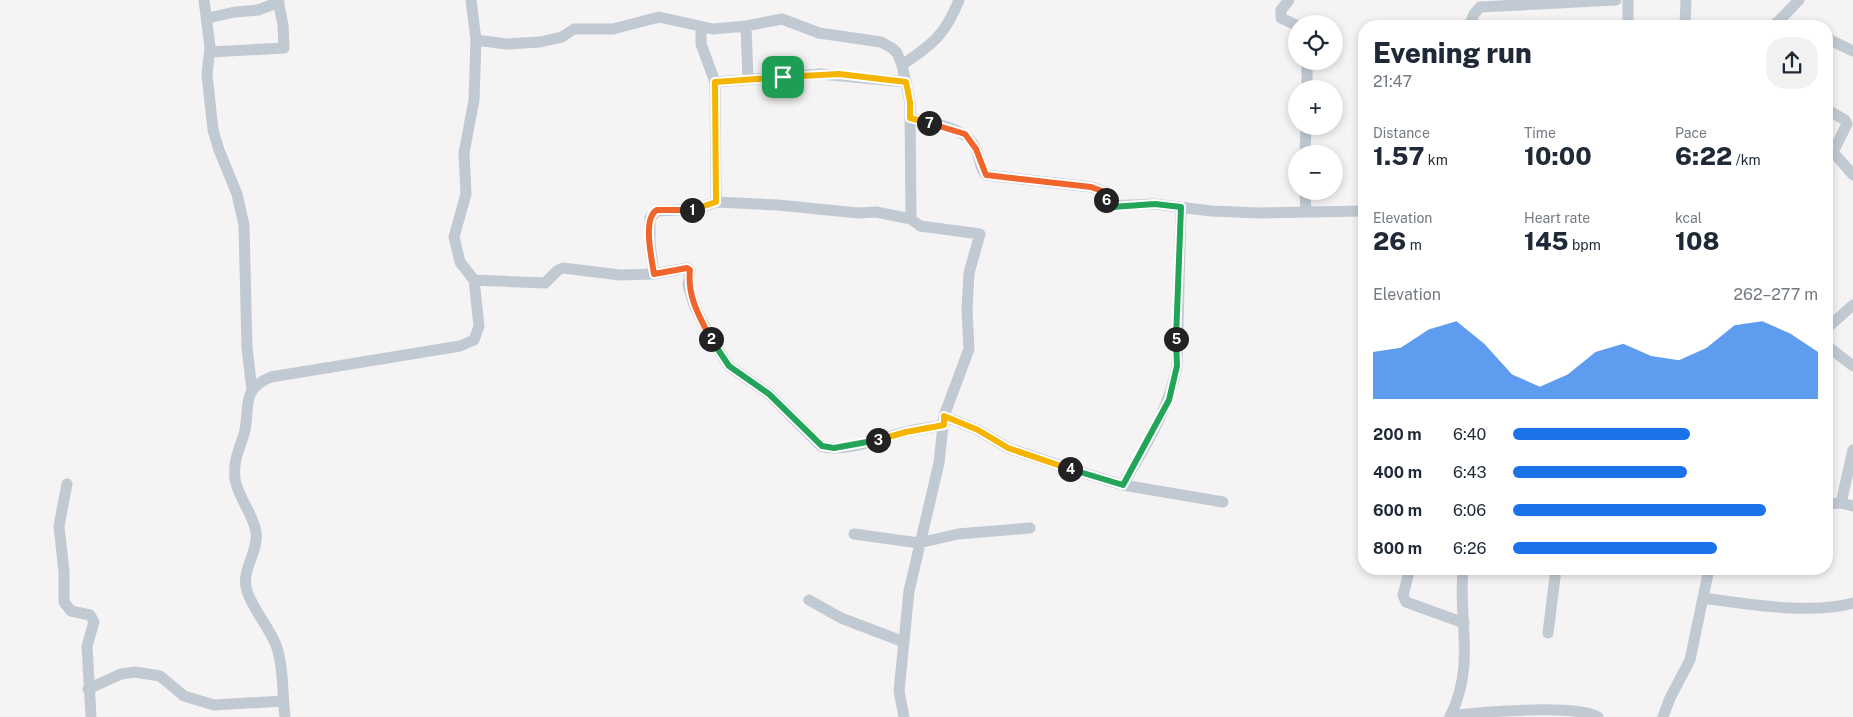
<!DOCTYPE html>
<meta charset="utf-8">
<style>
body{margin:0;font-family:"Public Sans",sans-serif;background:#f2f2f3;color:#1f2937;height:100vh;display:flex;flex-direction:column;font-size:19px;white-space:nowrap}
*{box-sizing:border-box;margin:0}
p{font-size:16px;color:#747a83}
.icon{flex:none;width:28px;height:28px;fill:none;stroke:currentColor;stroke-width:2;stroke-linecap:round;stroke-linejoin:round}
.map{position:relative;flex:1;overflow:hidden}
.side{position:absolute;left:1358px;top:20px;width:475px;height:555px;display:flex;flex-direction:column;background:#fff;border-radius:20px;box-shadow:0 2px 8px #0003}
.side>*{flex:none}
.fabs{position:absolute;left:1288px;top:15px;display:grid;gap:10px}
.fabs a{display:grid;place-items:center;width:55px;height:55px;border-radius:50%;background:#fff;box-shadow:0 2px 8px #0003;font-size:25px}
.pin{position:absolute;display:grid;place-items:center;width:42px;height:42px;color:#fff;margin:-21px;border-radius:10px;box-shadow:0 2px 8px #0006}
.km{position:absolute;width:25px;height:25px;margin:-12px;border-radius:50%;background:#222;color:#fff;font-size:14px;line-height:25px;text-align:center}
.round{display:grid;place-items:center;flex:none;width:52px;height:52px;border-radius:20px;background:#f2f2f3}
.summary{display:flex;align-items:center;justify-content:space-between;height:85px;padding:0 15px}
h1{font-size:28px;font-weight:800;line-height:38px}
.metrics{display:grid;grid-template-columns:repeat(3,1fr);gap:8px;height:85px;padding:5px 15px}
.metrics div{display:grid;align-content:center}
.metrics b{font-size:25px;font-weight:800}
.metrics small{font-size:14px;font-weight:400}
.metrics p{font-size:14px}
.chart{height:140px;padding:10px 15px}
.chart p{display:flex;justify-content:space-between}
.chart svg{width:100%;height:90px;margin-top:5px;fill:#1a73e8;opacity:.7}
ul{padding:0 15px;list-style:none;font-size:16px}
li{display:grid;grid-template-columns:80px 60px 1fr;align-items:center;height:38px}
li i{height:12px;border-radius:6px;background:#1a73e8}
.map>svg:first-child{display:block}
</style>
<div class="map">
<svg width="1853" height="717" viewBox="0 0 1853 717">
<rect width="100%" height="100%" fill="#f5f3f3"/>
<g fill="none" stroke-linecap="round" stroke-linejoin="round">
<path stroke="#c1cad2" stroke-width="11" d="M204,0L210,47L207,75L213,130L219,150L237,194L244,225L247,348L252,390
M1289,0L1281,10V18L1296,25
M1628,0V26
M208,18L235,12L258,10L279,2
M1777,22L1790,26
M746,26L748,79
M1469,26L1474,14L1480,7L1616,0
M1685,26L1686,0
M1774,26L1799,0
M701,27V44L715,82L716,202
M1826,38L1853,51
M476,40L506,44L540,42L562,37L574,29H613L659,17L713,29L746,26L782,19L819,33L881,42L892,48L897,53L902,65L910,102L911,219L920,226L980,234L969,273L967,309L969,349L944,416L939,463L909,591L899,691L904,717
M210,52L284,48L283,25L278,0
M1307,61V89
M902,65C933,44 945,35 959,0
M715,82L820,74L906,82
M1826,109L1845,120L1847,124L1833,152L1853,175
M910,118C932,124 967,126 976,149C980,157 979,168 986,175L1091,187L1105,192L1106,206L1155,204L1211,211L1260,213L1364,211
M1305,154L1306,126
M1305,191L1306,212
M654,274L650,244V218L657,211L697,209L716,202L778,205L858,213L876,212L911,219
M474,280L545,283L558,270L563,268L620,275L654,274L687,268L690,270L688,285L694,305L711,339L729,366L769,394L821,446C843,454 883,437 905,432C918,429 931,427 944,425
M1826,329L1853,305
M1826,345L1853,366
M944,416L978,430L1008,448L1077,471L1123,485L1223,502
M67,484L59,526L64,572V602L71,611L90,615L94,622L87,646L91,717
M1123,485C1145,446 1169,410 1177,366L1181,207
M1841,503L1853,450
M1826,504L1841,503L1853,506
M854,534L919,543L958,534L1030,528
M1408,576L1403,595L1406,602L1464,623
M1703,598C1746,604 1812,615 1853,603
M809,600L841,618L904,642
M1548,633L1556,569
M88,689L121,674L135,672L160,676L184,696L214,705L283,701
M1450,716C1480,712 1575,704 1598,717
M285,717C282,693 284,668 276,645C269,627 252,608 247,591C240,571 259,552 256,532C253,513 238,498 235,479C233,461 239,450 244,434C251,409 239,390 271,377L460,346L474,340L479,326L474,280L460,262L454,237L466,194L464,153L474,100L476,40L471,0
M1450,717C1476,663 1458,624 1463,569
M1663,717L1670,698L1690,660L1709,569"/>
</g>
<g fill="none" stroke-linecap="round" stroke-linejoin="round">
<defs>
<path id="split-1" d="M692,210L716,202L715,82L783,77"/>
<path id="split-2" d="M692,210H657C642,218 652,260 654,274L687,268L690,270C687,296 699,316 711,339"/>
<path id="split-3" d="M711,339L729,366L769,394L822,446L834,448L878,440"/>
<path id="split-4" d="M878,440L906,432L944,425V416L978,430L1008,448L1070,469"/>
<path id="split-5" d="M1070,469L1123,485L1169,400L1177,366L1176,339"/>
<path id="split-6" d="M1106,200V206L1112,207L1155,204L1181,207L1176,339"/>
<path id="split-7" d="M929,123L965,134L976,149L986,175L1091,187L1105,192L1106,200"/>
<path id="split-8" d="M783,77L839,74L906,82L910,102V118L929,123"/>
</defs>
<use href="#split-1" stroke="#fff" stroke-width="10"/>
<use href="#split-2" stroke="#fff" stroke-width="10"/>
<use href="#split-3" stroke="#fff" stroke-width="10"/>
<use href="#split-4" stroke="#fff" stroke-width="10"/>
<use href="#split-5" stroke="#fff" stroke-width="10"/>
<use href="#split-6" stroke="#fff" stroke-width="10"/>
<use href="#split-7" stroke="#fff" stroke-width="10"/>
<use href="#split-8" stroke="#fff" stroke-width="10"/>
<use href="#split-1" stroke="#f5b400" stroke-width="6"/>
<use href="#split-2" stroke="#f0652b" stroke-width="6"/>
<use href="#split-3" stroke="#22a559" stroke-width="6"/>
<use href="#split-4" stroke="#f5b400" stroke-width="6"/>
<use href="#split-5" stroke="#22a559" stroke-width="6"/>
<use href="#split-6" stroke="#22a559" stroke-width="6"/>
<use href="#split-7" stroke="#f0652b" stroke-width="6"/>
<use href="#split-8" stroke="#f5b400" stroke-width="6"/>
</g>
</svg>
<div class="fabs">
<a><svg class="icon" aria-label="locate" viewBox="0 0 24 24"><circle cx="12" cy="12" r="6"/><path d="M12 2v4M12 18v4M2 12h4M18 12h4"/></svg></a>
<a>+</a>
<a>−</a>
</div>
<div class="pin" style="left:783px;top:77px;background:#1e9e55"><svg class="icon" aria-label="arrive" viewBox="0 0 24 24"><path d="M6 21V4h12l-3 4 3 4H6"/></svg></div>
<b class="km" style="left:692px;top:210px">1</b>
<b class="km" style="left:711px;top:339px">2</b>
<b class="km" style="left:878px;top:440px">3</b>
<b class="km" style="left:1070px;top:469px">4</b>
<b class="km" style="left:1176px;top:339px">5</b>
<b class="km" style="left:1106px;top:200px">6</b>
<b class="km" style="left:929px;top:123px">7</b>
<section class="side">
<div class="summary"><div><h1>Evening run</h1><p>21:47</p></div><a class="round"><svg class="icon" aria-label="share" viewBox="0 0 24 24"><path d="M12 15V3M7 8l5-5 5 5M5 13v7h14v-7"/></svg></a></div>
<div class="metrics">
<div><p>Distance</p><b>1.57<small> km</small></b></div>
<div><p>Time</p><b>10:00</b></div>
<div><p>Pace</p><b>6:22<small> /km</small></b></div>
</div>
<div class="metrics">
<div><p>Elevation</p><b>26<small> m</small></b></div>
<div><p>Heart rate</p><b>145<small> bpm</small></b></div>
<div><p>kcal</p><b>108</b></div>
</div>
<div class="chart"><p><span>Elevation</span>262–277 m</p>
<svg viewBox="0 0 160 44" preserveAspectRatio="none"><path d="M0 44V21L10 19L20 10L30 6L40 17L50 32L60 38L70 32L80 21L90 17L100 23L110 25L120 19L130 8L140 6L150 12L160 21V44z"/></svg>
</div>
<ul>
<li><b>200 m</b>6:40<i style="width:58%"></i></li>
<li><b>400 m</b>6:43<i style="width:57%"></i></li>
<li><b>600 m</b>6:06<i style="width:83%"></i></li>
<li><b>800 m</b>6:26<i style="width:67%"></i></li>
</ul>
</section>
</div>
